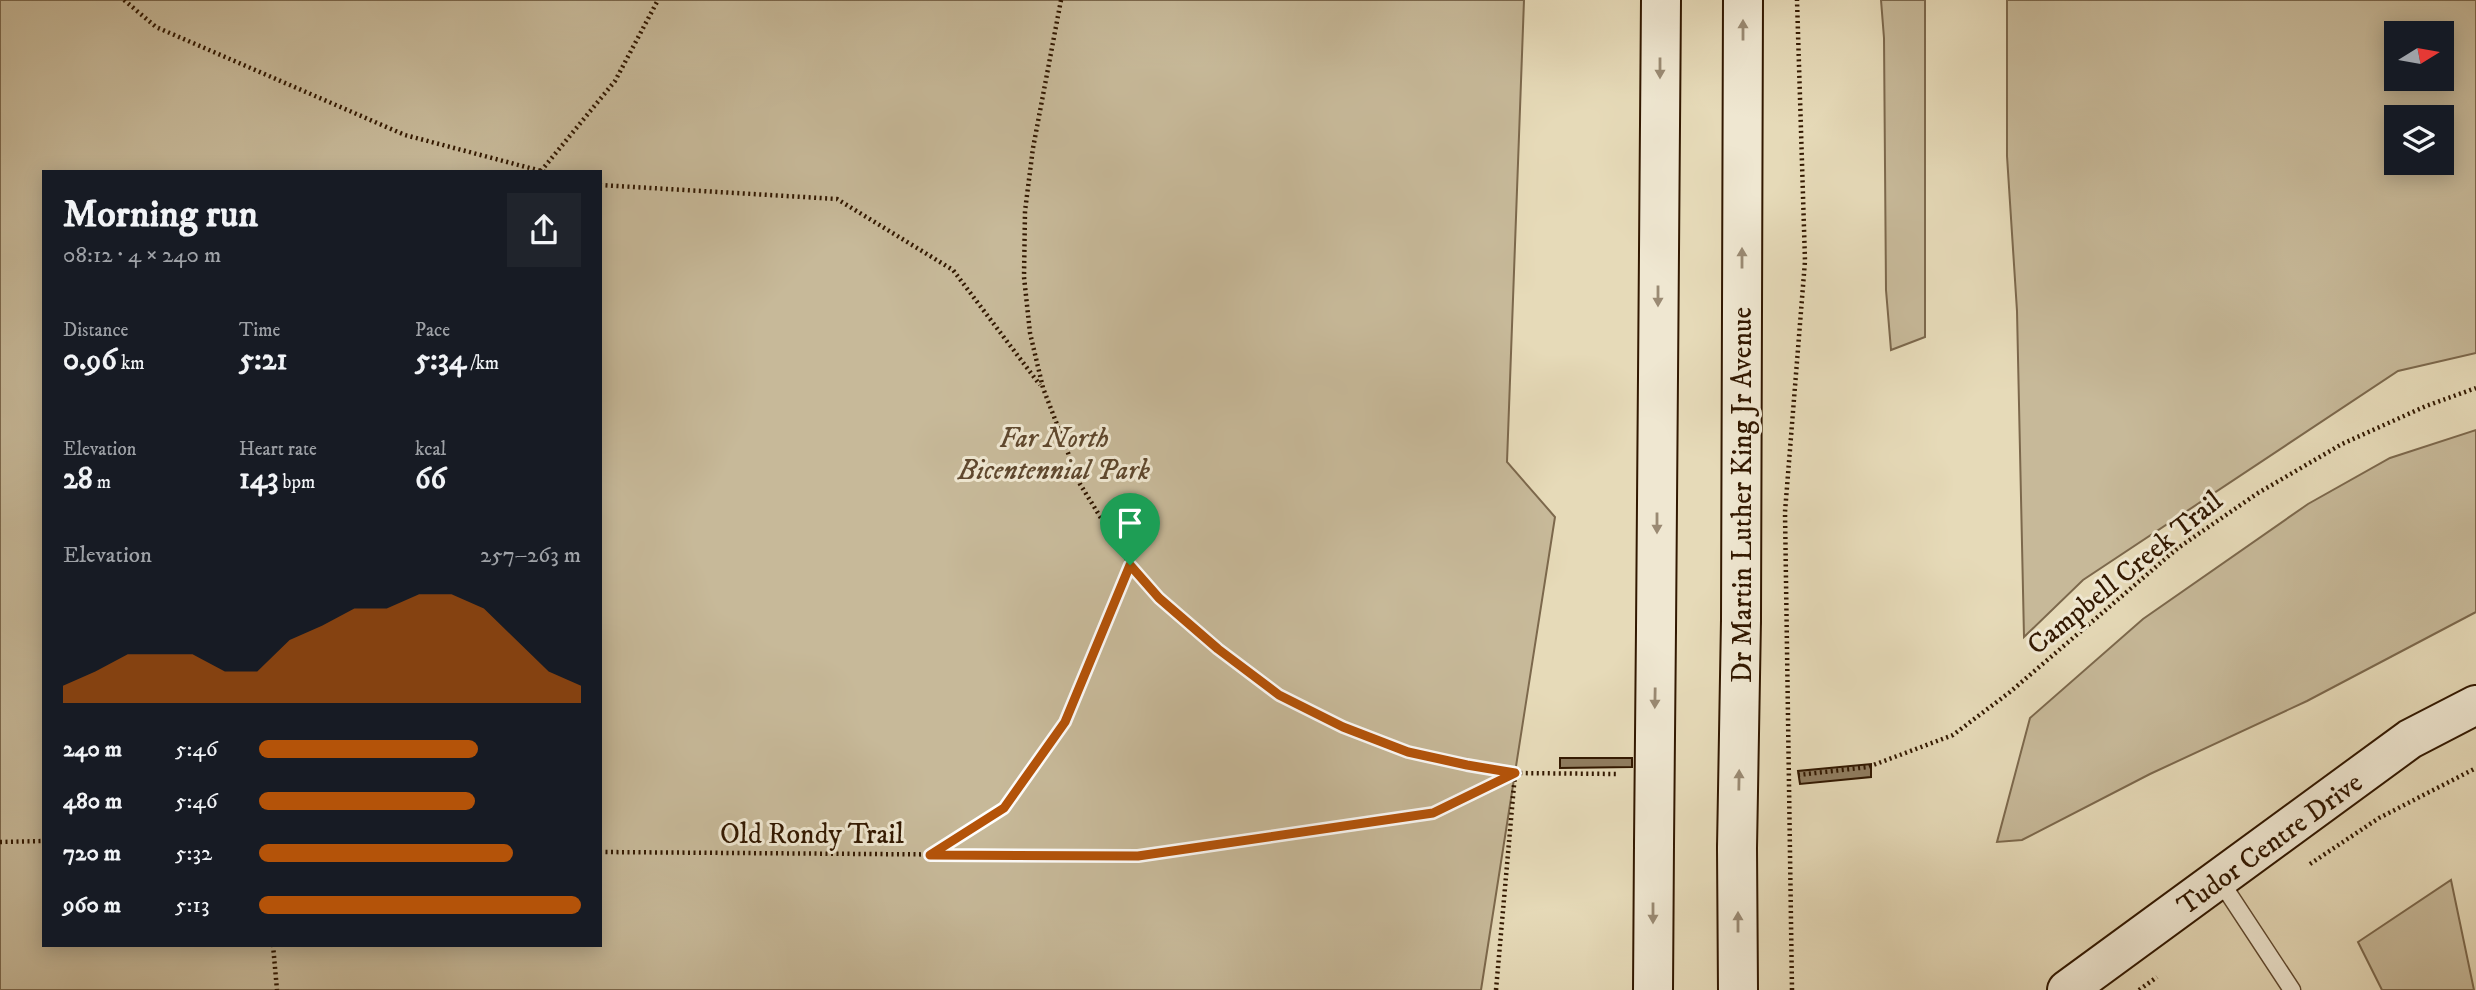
<!DOCTYPE html>
<meta charset="utf-8">
<style>
body{margin:0;font-family:"IM FELL DW Pica",serif;background:#20242c;color:#f1f3f6;height:100vh;display:flex;flex-direction:column;font-size:26px;white-space:nowrap}
*{box-sizing:border-box;margin:0}
p{font-size:23px;color:#9ea1a6}
.icon{flex:none;width:38px;height:38px;fill:none;stroke:currentColor;stroke-width:2;stroke-linecap:round;stroke-linejoin:round}
.map{position:relative;flex:1;overflow:hidden}
.sheet{position:absolute;left:42px;top:170px;width:560px;height:777px;display:flex;flex-direction:column;background:#171b24;border-radius:0px;box-shadow:0 4px 18px #0003}
.sheet>*{flex:none}
.needle{width:46px;rotate:79deg}
.fabs{position:absolute;left:2384px;top:21px;display:grid;gap:14px}
.fabs a{display:grid;place-items:center;width:70px;height:70px;border-radius:0px;background:#171b24;box-shadow:0 4px 18px #0003;font-size:35px}
.pin{position:absolute;display:grid;place-items:center;width:60px;height:60px;color:#fff;margin:-72px -30px;border-radius:50% 50% 50% 0;rotate:-45deg;box-shadow:0 0 7px #0007}
.pin .icon{rotate:45deg}
.round{display:grid;place-items:center;flex:none;width:74px;height:74px;border-radius:0px;background:#20242c}
.overview{display:flex;align-items:center;justify-content:space-between;height:119px;padding:0 21px}
h1{font-size:38px;font-weight:700;line-height:52px}
.stats{display:grid;grid-template-columns:repeat(3,1fr);gap:10px;height:119px;padding:7px 21px}
.stats div{display:grid;align-content:center}
.stats b{font-size:30px;font-weight:700}
.stats small{font-size:19px;font-weight:400}
.stats p{font-size:19px}
.chart{height:196px;padding:14px 21px}
.chart p{display:flex;justify-content:space-between}
.chart svg{width:100%;height:126px;margin-top:7px;fill:#b45309;opacity:.7}
ul{padding:0 21px;list-style:none;font-size:23px}
li{display:grid;grid-template-columns:112px 84px 1fr;align-items:center;height:52px}
li i{height:18px;border-radius:9px;background:#b45309}
.map>svg:first-child{display:block}
</style>
<div class="map">
<svg width="2476" height="990" viewBox="0 0 2476 990">
<rect width="100%" height="100%" fill="#e6dab8"/>
<filter id="stains"><feTurbulence type="fractalNoise" baseFrequency=".00286" numOctaves="4"/><feColorMatrix values="0 0 0 0 .2 0 0 0 0 .09 0 0 0 0 .02 0 0 0 .5 -.17"/></filter>
<radialGradient id="worn" r=".72"><stop offset=".6" stop-color="#630" stop-opacity="0"/><stop offset="1" stop-color="#630" stop-opacity=".3"/></radialGradient>
<path fill="#c7b999" stroke="#7c684c" stroke-width="2" fill-rule="evenodd" d="M0,0H1524L1507,462L1555,517L1481,990H0ZM44,172H600V945H44Z
M1881,0H1925V337L1891,350L1886,290L1884,38Z
M2007,0H2476V353L2398,371L2083,580L2024,637L2017,311L2007,156ZM2396,33H2441V79H2396ZM2396,117H2441V163H2396Z
M2476,430V612L2307,701L2150,774L2022,840L1997,842L2030,718L2143,619L2308,504L2390,458Z
M2451,880L2474,990H2382L2358,942Z"/>
<path fill="#907d60" stroke="#321800" stroke-width="2" d="M1560,758H1632V767L1560,768Z
M1871,764V777L1800,784L1798,771Z"/>
<g fill="none" stroke-linecap="round" stroke-linejoin="round">
<defs>
<path id="lane" d="M2219,879L2292,990"/>
<path id="secondary" d="M1741,620L1743,0
M1656,629L1661,0
M1737,848L1738,990
M1653,990L1654,844
M2067,990L2410,739L2476,705"/>
</defs>
<use href="#lane" stroke="#5f482e" stroke-width="19"/>
<use href="#secondary" stroke="#321800" stroke-width="42"/>
<path stroke="#321800" stroke-width="4.5" stroke-dasharray="2 3.5" stroke-linecap="butt" d="M124,0L156,27L405,135L545,172
M1061,0L1033,148L1025,211L1024,277L1030,333L1043,388L1080,484L1130,565L1159,598L1218,649L1279,695L1343,727L1408,752L1467,766L1515,773L1616,774
M541,171L615,81L658,0
M600,185L837,199L953,270L1040,385
M1798,775L1868,767L1953,735L2010,692L2178,548L2258,493L2342,444L2426,406L2476,388
M0,842L44,841
M600,852L1138,856L1433,813L1514,774
M930,855L1004,808L1065,722L1130,565
M2310,864L2379,818L2476,768
M273,945L277,990
M1496,990L1515,774
M1792,990L1785,512L1805,261L1797,0
M2139,990L2157,977"/>
<use href="#lane" stroke="#efe7d1" stroke-width="16"/>
<use href="#secondary" stroke="#efe7d1" stroke-width="38"/>
<defs>
<path id="secondary-bridge" d="M1654,844L1656,629
M1737,848L1741,620"/>
</defs>
<use href="#secondary-bridge" stroke="#321800" stroke-width="42" stroke-linecap="butt"/>
<use href="#secondary-bridge" stroke="#efe7d1" stroke-width="38"/>
</g>
<defs><path id="oneway-solid" d="M-6-.8H1V-3.2L6.5 0L1 3.2V.8H-6Z" transform="scale(1.75)"/></defs>
<g fill="#9a8a73">
<use href="#oneway-solid" transform="translate(1743 30) rotate(-90)"/>
<use href="#oneway-solid" transform="translate(1660 68) rotate(90)"/>
<use href="#oneway-solid" transform="translate(1742 258) rotate(-90)"/>
<use href="#oneway-solid" transform="translate(1658 296) rotate(90)"/>
<use href="#oneway-solid" transform="translate(1657 523) rotate(90)"/>
<use href="#oneway-solid" transform="translate(1655 698) rotate(91)"/>
<use href="#oneway-solid" transform="translate(1739 780) rotate(-89)"/>
<use href="#oneway-solid" transform="translate(1653 913) rotate(90)"/>
<use href="#oneway-solid" transform="translate(1738 922) rotate(-90)"/>
</g>
<g fill="none" stroke-linecap="round" stroke-linejoin="round">
<defs>
<path id="route" d="M1130,565L1159,598L1218,649L1279,695L1343,727L1408,752L1467,765L1515,773L1433,813L1138,856L930,855L1004,808L1065,722Z"/>
</defs>
<use href="#route" stroke="#fff" stroke-width="14"/>
<use href="#route" stroke="#b45309" stroke-width="9"/>
</g>
<g text-anchor="middle" stroke-width="6" stroke-linejoin="round" paint-order="stroke">
<g font-size="28" font-style="italic" fill="#5f482e" stroke="#efe7d1">
<text x="1054" y="447">Far North<tspan x="1054" dy="32">Bicentennial Park</tspan></text>
</g>
<g font-size="28" fill="#321800" stroke="#efe7d1">
<text transform="translate(1741 495) rotate(-90)" y="10">Dr Martin Luther King Jr Avenue</text>
<text transform="translate(2124 572) rotate(-39)" y="10">Campbell Creek Trail</text>
<text x="812" y="843">Old Rondy Trail</text>
<text transform="translate(2269 843) rotate(-36)" y="10">Tudor Centre Drive</text>
</g>
</g>
<rect width="100%" height="100%" filter="url(#stains)"/>
<rect width="100%" height="100%" fill="url(#worn)"/>
</svg>
<div class="fabs">
<a><svg class="needle" viewBox="-14 -14 28 28"><path d="M0-13l5 13h-10z" fill="#e53935"/><path d="M0 13l5-13h-10z" fill="#9ea1a6"/></svg></a>
<a><svg class="icon" aria-label="layers" viewBox="0 0 24 24"><path d="M12 4l9 5-9 5-9-5zM3 14l9 5 9-5"/></svg></a>
</div>
<div class="pin" style="left:1130px;top:565px;background:#1e9e55"><svg class="icon" aria-label="arrive" viewBox="0 0 24 24"><path d="M6 21V4h12l-3 4 3 4H6"/></svg></div>
<section class="sheet">
<div class="overview"><div><h1>Morning run</h1><p>08:12 · 4 × 240 m</p></div><a class="round"><svg class="icon" aria-label="share" viewBox="0 0 24 24"><path d="M12 15V3M7 8l5-5 5 5M5 13v7h14v-7"/></svg></a></div>
<div class="stats">
<div><p>Distance</p><b>0.96<small> km</small></b></div>
<div><p>Time</p><b>5:21</b></div>
<div><p>Pace</p><b>5:34<small> /km</small></b></div>
</div>
<div class="stats">
<div><p>Elevation</p><b>28<small> m</small></b></div>
<div><p>Heart rate</p><b>143<small> bpm</small></b></div>
<div><p>kcal</p><b>66</b></div>
</div>
<div class="chart"><p><span>Elevation</span>257–263 m</p>
<svg viewBox="0 0 160 44" preserveAspectRatio="none"><path d="M0 44V38L10 33L20 27L30 27L40 27L50 33L60 33L70 22L80 17L90 11L100 11L110 6L120 6L130 11L140 22L150 33L160 38V44z"/></svg>
</div>
<ul>
<li><b>240 m</b>5:46<i style="width:68%"></i></li>
<li><b>480 m</b>5:46<i style="width:67%"></i></li>
<li><b>720 m</b>5:32<i style="width:79%"></i></li>
<li><b>960 m</b>5:13<i style="width:100%"></i></li>
</ul>
</section>
</div>
